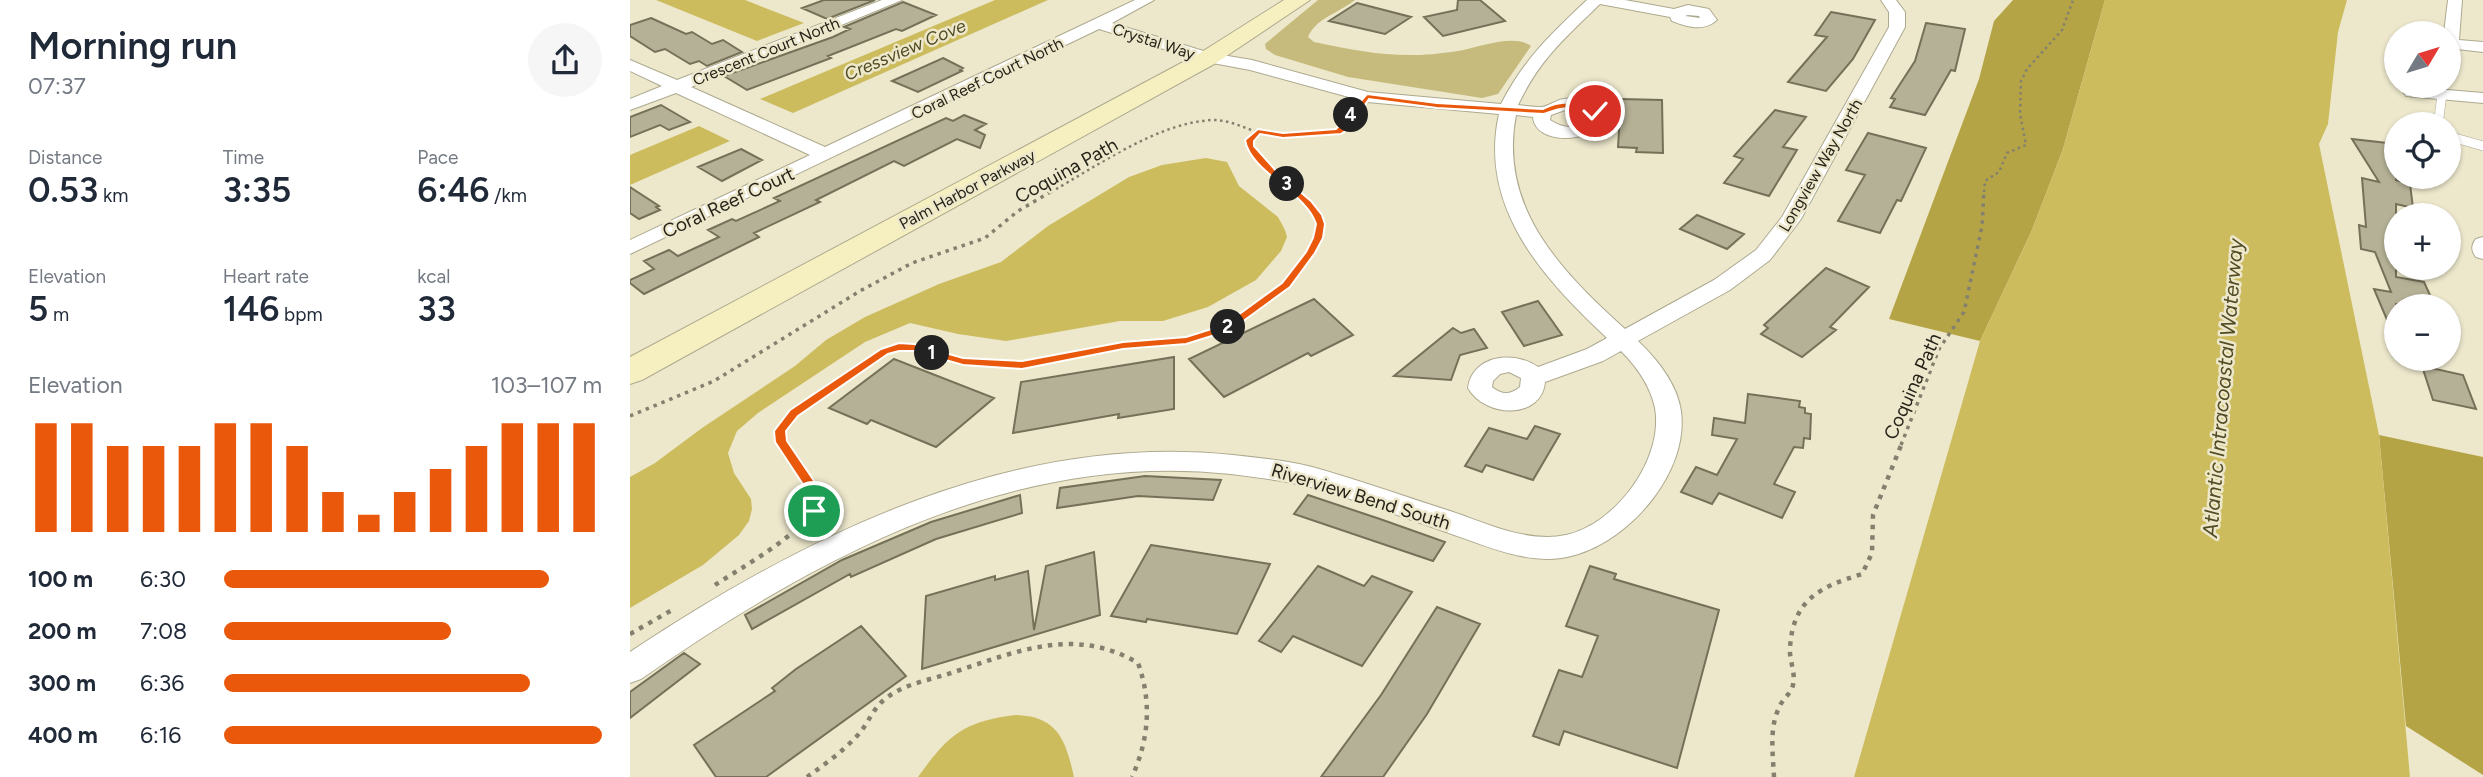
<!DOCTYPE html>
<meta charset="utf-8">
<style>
body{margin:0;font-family:Figtree,sans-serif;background:#f6f6f7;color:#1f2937;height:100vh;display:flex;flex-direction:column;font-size:26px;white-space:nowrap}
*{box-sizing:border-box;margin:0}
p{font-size:23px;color:#747a83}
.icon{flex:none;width:38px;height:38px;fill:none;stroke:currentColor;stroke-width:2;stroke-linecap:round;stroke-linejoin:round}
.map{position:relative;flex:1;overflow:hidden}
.side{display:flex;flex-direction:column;background:#fff;width:630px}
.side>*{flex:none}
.needle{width:46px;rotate:52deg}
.controls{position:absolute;left:1754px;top:21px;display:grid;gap:14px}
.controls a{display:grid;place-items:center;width:77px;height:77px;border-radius:50%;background:#fff;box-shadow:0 2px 5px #0004;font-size:35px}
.pin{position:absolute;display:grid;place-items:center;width:60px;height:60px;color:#fff;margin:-30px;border:4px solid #fff;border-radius:50%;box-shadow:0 2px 7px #0007}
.km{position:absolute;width:35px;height:35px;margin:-18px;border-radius:50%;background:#222;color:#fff;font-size:19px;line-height:35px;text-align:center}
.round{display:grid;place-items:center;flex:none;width:74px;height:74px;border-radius:37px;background:#f6f6f7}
.summary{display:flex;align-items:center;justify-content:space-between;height:119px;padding:0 28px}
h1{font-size:38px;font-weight:600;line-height:52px}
.metrics{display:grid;grid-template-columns:repeat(3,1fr);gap:10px;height:119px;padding:7px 28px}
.metrics div{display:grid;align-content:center}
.metrics b{font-size:35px;font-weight:600}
.metrics small{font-size:19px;font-weight:400}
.metrics p{font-size:19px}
.chart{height:196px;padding:14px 28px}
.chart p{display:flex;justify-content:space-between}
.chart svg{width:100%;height:126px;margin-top:7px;stroke:#ea580c;stroke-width:6}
ul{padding:0 28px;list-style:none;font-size:23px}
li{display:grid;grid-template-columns:112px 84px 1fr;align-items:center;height:52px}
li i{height:18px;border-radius:9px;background:#ea580c}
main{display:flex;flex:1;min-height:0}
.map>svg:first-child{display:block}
</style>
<main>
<section class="side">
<div class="summary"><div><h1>Morning run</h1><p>07:37</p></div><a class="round"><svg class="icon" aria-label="share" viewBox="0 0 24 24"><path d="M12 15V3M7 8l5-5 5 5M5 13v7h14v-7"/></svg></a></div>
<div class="metrics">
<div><p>Distance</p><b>0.53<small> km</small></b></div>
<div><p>Time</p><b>3:35</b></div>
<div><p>Pace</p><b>6:46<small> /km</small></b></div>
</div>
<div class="metrics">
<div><p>Elevation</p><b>5<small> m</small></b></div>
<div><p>Heart rate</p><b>146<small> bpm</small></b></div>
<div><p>kcal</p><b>33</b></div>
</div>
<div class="chart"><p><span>Elevation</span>103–107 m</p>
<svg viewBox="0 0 160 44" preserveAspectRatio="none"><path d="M5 44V6M15 44V6M25 44V14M35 44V14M45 44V14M55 44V6M65 44V6M75 44V14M85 44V30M95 44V38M105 44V30M115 44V22M125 44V14M135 44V6M145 44V6M155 44V6"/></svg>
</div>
<ul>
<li><b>100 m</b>6:30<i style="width:86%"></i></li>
<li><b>200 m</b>7:08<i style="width:60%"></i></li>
<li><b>300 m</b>6:36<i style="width:81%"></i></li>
<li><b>400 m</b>6:16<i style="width:100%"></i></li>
</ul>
</section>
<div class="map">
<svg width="1853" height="777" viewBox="0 0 1853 777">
<rect width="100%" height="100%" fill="#ede8cc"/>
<path fill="#c6bb7d" d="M688,0H725C709,13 686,18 678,37L684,42C738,53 771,60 828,51C847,48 884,33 901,46L868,94L852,98L718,77L645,55L636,49L635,44Z"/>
<path fill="#b5a446" d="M1383,0H1475L1433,149L1402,230L1350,341L1259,319L1349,79L1364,21Z
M1749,435L1853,457V775L1776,726Z"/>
<path fill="#ccbc5e" d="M26,0H115L174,23L127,41Z
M365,0H418L163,113L130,99Z
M1475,0H1717L1708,32L1698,124L1689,144L1749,435L1780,777H1224L1350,341L1402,230L1433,149Z
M69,126L100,141L0,185V155Z
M576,158L597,162L609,186L648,217L655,230L657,237L651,251L626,280L578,307L533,321H490L376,341L328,334L280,323L235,342L128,413L107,431L98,453L104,473L121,499L122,509L119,521L109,535L73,565L0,608V477L25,463L72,428L165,366L196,340L235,317L309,284L371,262L418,226L499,177L532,165Z
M386,715C428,716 436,741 444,777H288C318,735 334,721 386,715Z"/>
<path fill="#b5b196" stroke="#757159" stroke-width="2" d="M194,0H245L197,19L172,8Z
M828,0H850L875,21L813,36L794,17L827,10Z
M273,2L306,15L272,31L266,29L198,56L201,58L117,90L94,76L203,37L220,29L214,27Z
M727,3L781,17L755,34L699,21Z
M1201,12L1245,20L1223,59L1196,91L1158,82L1197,37L1185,35Z
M21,18L56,34L62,32L82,44L93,40L112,52L77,66L69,61L60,64L35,49L25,52L0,36V25Z
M1296,23L1335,29L1325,71L1321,70L1295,115L1260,107L1265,99L1261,98L1285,61Z
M313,58L333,68L330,70L332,71L288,92L262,81Z
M991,99L1032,100L1033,153L1006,152L1007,148L988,147Z
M31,105L60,122L39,130L30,125L0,137V117Z
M1145,110L1176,117L1153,147L1167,150L1139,196L1094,183L1113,159L1104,156Z
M334,115L356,124L345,130L355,135L350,148L327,139L274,166L264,161L186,200L190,202L124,233L129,237L14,294L0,283V280L24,269L14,261L39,250L48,256L89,237L78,230L102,219L106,221L150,201L144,198L316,118L323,121Z
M1238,133L1296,148L1271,201L1267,200L1250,233L1208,221L1235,175L1216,170Z
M1722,139L1766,144V180L1780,184L1783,208L1766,204V277L1794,282L1805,306L1766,304V341L1744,289L1761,292L1745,252L1731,249L1729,225L1736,227L1732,178L1749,182Z
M111,149L132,160L92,181L68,167Z
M0,187L29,206L26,207L30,210L9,219L0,213Z
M1067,215L1114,234L1097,249L1050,229Z
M1196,268L1239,287L1200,327L1206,330L1172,357L1131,334L1138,328L1134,325Z
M684,299L723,335L681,356L678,353L594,397L559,359Z
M908,301L932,335L894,346L872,312Z
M823,328L831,333L844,329L857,348L830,355L821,380L764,376Z
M544,357V409L488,418L489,414L383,433L391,382Z
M264,359L364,398L306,447L241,420L237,424L199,408Z
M1792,366L1833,375L1846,409L1803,400Z
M1118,394L1170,401L1169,407L1175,408V413L1181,414L1180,439L1174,438L1173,448L1164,447L1144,484L1165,492L1152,518L1089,493L1082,504L1051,492L1066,467L1087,475L1107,439L1082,435L1084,418L1115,423Z
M905,426L930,434L903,480L856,465L852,472L835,466L859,428L897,439Z
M515,476L591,480L583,500L508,496L427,508L430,488Z
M390,495L392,513L306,539L221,577L220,574L122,629L115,615L212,560L301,522Z
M678,495L750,519L815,542L803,561L664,514Z
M521,545L640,564L607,634L517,619L516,622L481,616Z
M464,552L470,615L292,669L296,596L365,576V580L398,571L404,630L416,566Z
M688,566L734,586L742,576L782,592L732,666L663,636L651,652L629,641Z
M960,566L986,574L984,579L1089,610L1047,768L934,731L929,745L903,736L929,670L952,677L968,636L936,626Z
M807,607L850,624L797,714L753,777H691L751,695Z
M231,626L276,676L136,777H86L64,745L145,691L142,688L166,669Z
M54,653L70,664L0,718V692Z"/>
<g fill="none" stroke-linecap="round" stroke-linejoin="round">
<defs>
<path id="lane" d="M1809,118L1812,94
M1818,136L1853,146"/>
<path id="street" d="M252,0H272L61,87L195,147L505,0H524L482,23L580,53L622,60L738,92L871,104C894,59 921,34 957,0H995L1044,9L1058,5L1079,9L1087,20C1073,32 1058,27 1042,21L1040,17L970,4C934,39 910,59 888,105C896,106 904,107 912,107C919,106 926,100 934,99C952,96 971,103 977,120C960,144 905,145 903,117L886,115C868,208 932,272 995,329L1084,280L1126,250L1152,217L1259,27V12L1251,0H1266L1275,12V27L1171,219L1140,260L1100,290L1008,341C1027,359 1047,384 1051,411C1059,472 1001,539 945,555C902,568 857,546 816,532C775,518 735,503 695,491C664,482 633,478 601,474C382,450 185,558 11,679L0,683V652C178,534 383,432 603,455C629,458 656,460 682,467C729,480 776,497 823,512C858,524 898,543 936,535C986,524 1034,459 1025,408C1020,385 1007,367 991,351L973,361L915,382C912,419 856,419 838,388C842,355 884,350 908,367L957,349L977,338C914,279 848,208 869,114L737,102L620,70L572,61L469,29L0,254V240L180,155L46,93L0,110V99L32,86L0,71V60L47,80ZM1058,15L1069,16L1070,18L1055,16ZM938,109L957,114L959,119C947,130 934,129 920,120L921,115ZM879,372L891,378L890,387C880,395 872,395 862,387L863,381L870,374Z
M1818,0H1832L1829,40L1853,42V52L1818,48V33H1814Z
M1782,87L1853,93V103L1776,96L1773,92Z
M1853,237V259L1846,257C1841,251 1841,245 1846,239Z"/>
<path id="secondary" d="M654,0H680L586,63L12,380L0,384V357L570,53Z"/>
</defs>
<use href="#lane" stroke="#ada98f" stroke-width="10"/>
<use href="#street" stroke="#ada98f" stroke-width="2"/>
<use href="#secondary" stroke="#ada98f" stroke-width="2"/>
<path stroke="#83806e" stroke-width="2.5" stroke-dasharray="2.5 3.5" stroke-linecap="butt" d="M628,132L619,140C622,160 650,179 665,192
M421,192C467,166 529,122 583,120C602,120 617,130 635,134C649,136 698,137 710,130C718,126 722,116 726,109
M1354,192L1355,181L1369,172L1377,153L1396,145L1390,114L1391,81L1397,69L1432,30L1443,0"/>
<path stroke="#83806e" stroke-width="3.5" stroke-dasharray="3.5 5" stroke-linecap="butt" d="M0,416L84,381L230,291L282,263L355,238L388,211L424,190
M154,445L150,431L164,413L262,349L284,347L333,361L392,365L493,346L567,338L606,322L661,280L680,253L690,228L684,210L663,190
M1271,445L1309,349L1334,312L1352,226L1354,190"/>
<path stroke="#83806e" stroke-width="4.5" stroke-dasharray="4.5 6" stroke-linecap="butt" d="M85,585C107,570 188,526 186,499C185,480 163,458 152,443
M0,634L42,610
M177,777C194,765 212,752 226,737C238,725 242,709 255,699C275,683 301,680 324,672C388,651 445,626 508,663C522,702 519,739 502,777
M1144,777C1143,756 1139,727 1149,708C1152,699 1161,694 1163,685C1166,673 1159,660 1160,648C1163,599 1190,587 1232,574L1242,553L1243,515L1272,443"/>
<use href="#lane" stroke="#fff" stroke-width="9"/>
<use href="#street" fill="#fff" fill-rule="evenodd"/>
<use href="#secondary" fill="#f6efbf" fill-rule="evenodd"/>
</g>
<path fill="#ea580c" stroke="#fff" stroke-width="2" d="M737,94L807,103L913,109C931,99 952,101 969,111L965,114C942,107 937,105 914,114L807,108L739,99L718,129L711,134L653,138L630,134L624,141V146L647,172L681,201L692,215L695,224L693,238L685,253L660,287L601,330L556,344L493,349L392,369L333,365L284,351H269L258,354L168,416L156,431L157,441L191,491L190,511L184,516L179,515L178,492L145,442L144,431L160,410L251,349L269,343L284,344L333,358L392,361L493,342L556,337L594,325L652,283L676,252L683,238L686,224C676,192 620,172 615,140L628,129L653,133L706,129Z"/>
<g text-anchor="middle" stroke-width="5" stroke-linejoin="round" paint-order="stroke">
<g font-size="16" fill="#26241a" stroke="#ede8cc">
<text transform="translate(524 41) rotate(18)" y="6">Crystal Way</text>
<text transform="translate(136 51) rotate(-22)" y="6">Crescent Court North</text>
<text transform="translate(357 78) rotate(-26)" y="6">Coral Reef Court North</text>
<text transform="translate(1190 165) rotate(-60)" y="6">Longview Way North</text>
<text transform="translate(337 189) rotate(-28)" y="6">Palm Harbor Parkway</text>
</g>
<g font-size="18" font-style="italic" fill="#524b23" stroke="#ede8cc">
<text transform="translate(275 50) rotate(-23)" y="6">Cressview Cove</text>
</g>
<g font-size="19" fill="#26241a" stroke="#ede8cc">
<text transform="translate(436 170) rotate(-29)" y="7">Coquina Path</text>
<text transform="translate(98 202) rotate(-25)" y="7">Coral Reef Court</text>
<text transform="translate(1282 386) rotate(-66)" y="7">Coquina Path</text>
<text transform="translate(731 496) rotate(17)" y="7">Riverview Bend South</text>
</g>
<g font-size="21" font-style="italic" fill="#524b23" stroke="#ede8cc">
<text transform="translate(1593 388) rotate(-85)" y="7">Atlantic Intracoastal Waterway</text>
</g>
</g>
</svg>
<div class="controls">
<a><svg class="needle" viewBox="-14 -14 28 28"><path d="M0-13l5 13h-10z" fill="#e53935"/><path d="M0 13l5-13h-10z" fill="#747a83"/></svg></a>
<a><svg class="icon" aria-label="locate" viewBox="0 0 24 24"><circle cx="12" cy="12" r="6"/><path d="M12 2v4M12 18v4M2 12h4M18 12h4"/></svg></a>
<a>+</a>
<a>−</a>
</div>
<div class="pin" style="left:184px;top:511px;background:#1e9e55"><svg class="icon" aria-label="arrive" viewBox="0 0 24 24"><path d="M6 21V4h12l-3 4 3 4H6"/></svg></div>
<div class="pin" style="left:965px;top:111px;background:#d93025"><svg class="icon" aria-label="check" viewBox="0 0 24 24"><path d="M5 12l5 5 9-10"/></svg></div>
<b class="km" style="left:302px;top:353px">1</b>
<b class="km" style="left:598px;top:327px">2</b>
<b class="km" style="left:657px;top:184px">3</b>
<b class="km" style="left:721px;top:115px">4</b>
</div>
</main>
